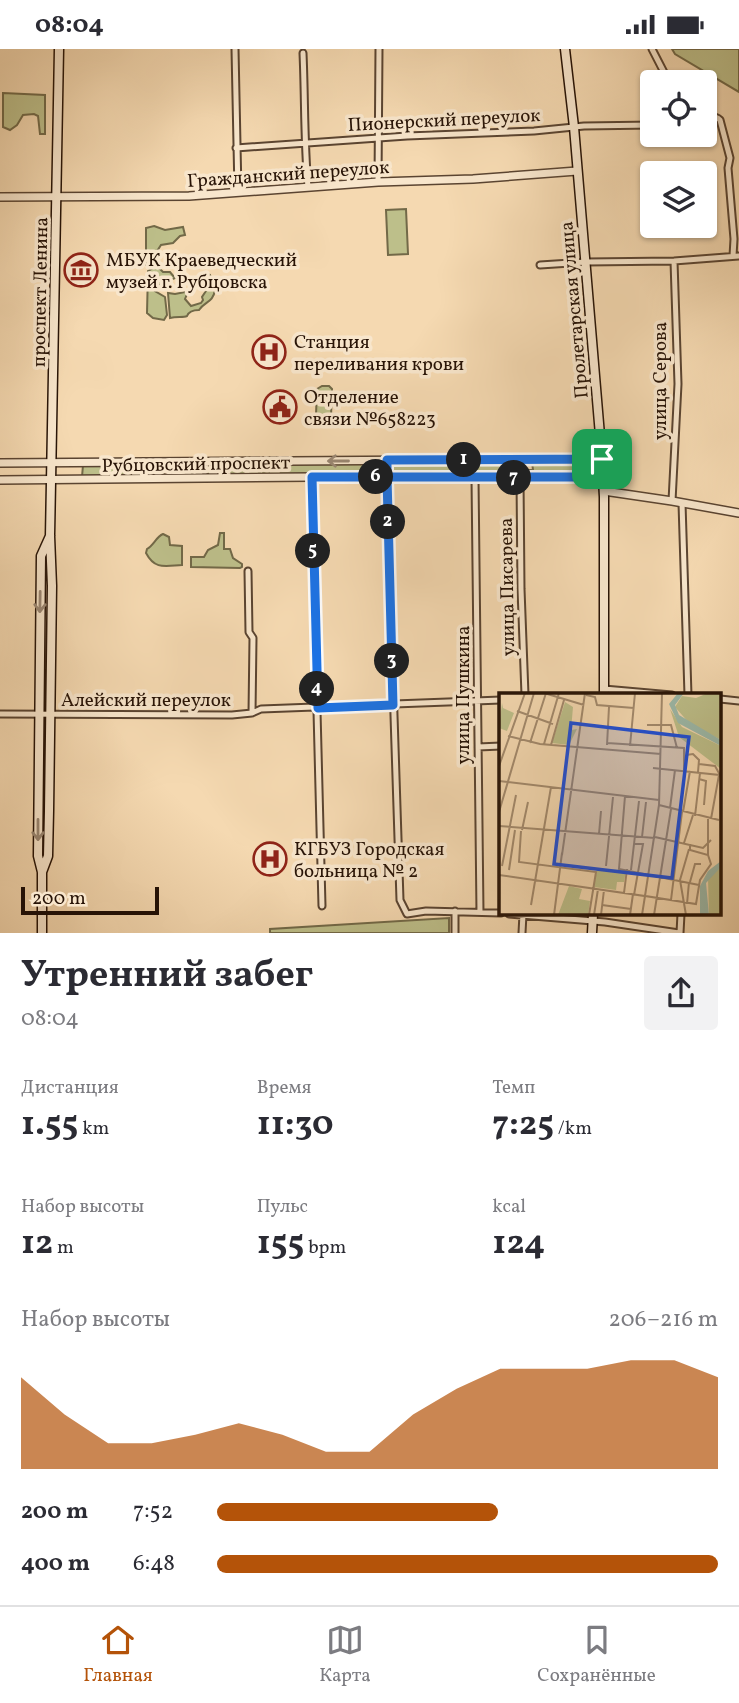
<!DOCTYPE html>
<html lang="ru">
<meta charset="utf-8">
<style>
body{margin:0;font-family:Vollkorn,serif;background:#f2f2f3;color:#2b2b33;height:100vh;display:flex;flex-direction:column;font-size:26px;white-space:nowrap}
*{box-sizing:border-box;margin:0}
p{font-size:23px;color:#7c7c81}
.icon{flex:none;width:38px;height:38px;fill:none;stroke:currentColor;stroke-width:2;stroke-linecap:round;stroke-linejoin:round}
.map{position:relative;height:884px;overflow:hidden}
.drawer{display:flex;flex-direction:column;background:#fff;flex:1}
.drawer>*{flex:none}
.fabs{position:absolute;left:640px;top:21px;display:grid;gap:14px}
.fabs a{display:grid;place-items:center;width:77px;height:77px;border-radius:7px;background:#fff;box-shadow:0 2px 5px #0004;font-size:35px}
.scale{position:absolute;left:21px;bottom:18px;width:138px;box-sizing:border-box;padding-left:7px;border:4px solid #271306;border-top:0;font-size:19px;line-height:24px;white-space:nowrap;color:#271306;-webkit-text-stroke:5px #f8e6cc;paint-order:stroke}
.pin{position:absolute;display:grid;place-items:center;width:60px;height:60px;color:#fff;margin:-30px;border-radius:14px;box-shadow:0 4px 10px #0006}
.km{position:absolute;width:35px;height:35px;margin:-18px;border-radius:50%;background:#222;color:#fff;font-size:19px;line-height:35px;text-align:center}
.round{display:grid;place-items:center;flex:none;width:74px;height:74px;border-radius:7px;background:#f2f2f3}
.summary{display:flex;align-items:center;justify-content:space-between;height:119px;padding:0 21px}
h1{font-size:38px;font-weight:700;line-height:52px}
.figures{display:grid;grid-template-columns:repeat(3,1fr);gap:10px;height:119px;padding:7px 21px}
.figures div{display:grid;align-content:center}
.figures b{font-size:35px;font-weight:700}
.figures small{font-size:19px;font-weight:400}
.figures p{font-size:19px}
.chart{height:196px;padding:14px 21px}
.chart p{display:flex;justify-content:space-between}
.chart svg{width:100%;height:126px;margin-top:7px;fill:#b45309;opacity:.7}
ul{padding:0 21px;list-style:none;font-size:23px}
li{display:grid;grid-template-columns:112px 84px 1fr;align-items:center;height:52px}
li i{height:18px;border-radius:9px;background:#b45309}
.status{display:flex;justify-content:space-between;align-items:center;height:49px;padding:0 35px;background:#fff;direction:ltr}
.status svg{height:19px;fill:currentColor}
.tabs{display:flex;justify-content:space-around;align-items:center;height:98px;border-top:2px solid #e1e1e2;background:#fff;font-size:19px;color:#7c7c81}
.tabs a{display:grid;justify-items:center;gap:4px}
.tabs .selected{color:#b45309}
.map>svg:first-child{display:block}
</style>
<div class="status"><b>08:04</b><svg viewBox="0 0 49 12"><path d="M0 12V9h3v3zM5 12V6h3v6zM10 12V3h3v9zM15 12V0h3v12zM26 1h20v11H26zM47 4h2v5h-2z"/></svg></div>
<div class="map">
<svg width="739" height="884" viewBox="0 0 739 884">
<rect width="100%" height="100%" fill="#f5d9b1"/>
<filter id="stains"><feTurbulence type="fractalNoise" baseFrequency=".00286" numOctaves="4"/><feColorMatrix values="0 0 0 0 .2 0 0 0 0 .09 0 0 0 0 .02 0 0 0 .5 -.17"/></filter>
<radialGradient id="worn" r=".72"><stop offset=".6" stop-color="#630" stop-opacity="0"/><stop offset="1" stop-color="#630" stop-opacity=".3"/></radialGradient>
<path fill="#bdbf8a" stroke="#726948" stroke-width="2" d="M672,0H739V43L675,5Z
M3,44L45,46V85H40L38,67L34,65L23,66L17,76L10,81L3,78Z
M406,160L408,205L388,206L386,161Z
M154,177L165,181L183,178L185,186L180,187L173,194L161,196L154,207L156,216H146V179Z
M157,217L163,223H170L175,229C167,232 159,234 155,242L165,248L167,266L164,271L153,269L147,264L148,222Z
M205,223L210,226L215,241C213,254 205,252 199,261C194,261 189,262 187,267C183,269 177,267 170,269L168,244L175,245L185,243L187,245L185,250L191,257L201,254L203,251L202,248L206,242L207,231L203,226Z
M322,337H329L332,340L331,368L328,371L319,370L316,366L317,340Z
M382,413V424L171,427V415Z
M514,413V424H392L390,417L393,414Z
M532,413H593L595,420L592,424L526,425L525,421H533Z
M164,415V427L82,428L83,416Z
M220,484H224V500H230L233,509L242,515V518L240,519L191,518V508H204L208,501L218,496Z
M163,485L169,488L170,496L182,497V516C165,517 155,521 146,504L147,500C154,496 156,488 163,485Z
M449,869V884H270V880Z"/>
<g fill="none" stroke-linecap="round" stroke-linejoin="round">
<defs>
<path id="minor" d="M235,0L238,143
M652,0L669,33
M303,4C305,49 304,93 308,138
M705,68C711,67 716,67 720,71L730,109L728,119L734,190L733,207
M236,99L407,87L534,82L584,77L653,76
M378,133L379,0
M540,216L586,213L674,212L739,207
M387,411L386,420L400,851L407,865L426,862L501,864
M311,428L322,857
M475,429L480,863
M520,429L521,540L525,646
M672,452L678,335L674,212
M682,454L688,646
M248,522L249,583L253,589L252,664
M604,640L672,646
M720,650L739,652
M0,665L232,666L252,664L261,660L501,651
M478,698L501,697
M509,865L605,873L679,884
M455,884V862
M522,884L523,865
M680,884L681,865"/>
<path id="tertiary" d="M0,148L189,147L378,133L473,130L577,122
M0,414L602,410
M0,431L311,428L475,429L603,428
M604,442L672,452L739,464"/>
<path id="secondary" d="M565,0L574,78L602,410L604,448V646
M42,823L48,807L49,762L52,537L50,487L59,0
M42,884V823L38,807L41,507L50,487
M592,884L593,865"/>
</defs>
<use href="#minor" stroke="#5a4431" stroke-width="9"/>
<use href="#tertiary" stroke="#5a4431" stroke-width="10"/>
<use href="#secondary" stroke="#271306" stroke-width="11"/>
<use href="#minor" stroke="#f8e6cc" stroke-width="5"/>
<use href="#tertiary" stroke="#f8e6cc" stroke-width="7"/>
<use href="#secondary" stroke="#f8e6cc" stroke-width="8"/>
</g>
<defs><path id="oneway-shaft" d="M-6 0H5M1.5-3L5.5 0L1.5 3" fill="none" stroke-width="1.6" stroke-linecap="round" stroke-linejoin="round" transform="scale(1.75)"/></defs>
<g stroke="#9a8773">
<use href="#oneway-shaft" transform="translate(338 412) rotate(180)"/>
<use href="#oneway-shaft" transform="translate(40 553) rotate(91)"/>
<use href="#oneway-shaft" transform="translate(38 781) rotate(90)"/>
</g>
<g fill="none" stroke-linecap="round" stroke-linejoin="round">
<defs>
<path id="route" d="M602,410L387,411V428L393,656L318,659L312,428C409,428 506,428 603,428L602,410"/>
</defs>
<use href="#route" stroke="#fff" stroke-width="14"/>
<use href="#route" stroke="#1a73e8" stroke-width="9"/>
</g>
<defs>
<symbol id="museum-ring" viewBox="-11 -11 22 22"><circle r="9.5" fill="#f8e6cc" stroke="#8f2418" stroke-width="1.5"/><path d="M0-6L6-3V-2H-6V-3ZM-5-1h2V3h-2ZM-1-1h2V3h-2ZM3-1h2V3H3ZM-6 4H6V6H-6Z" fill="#8f2418"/></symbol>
<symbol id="hospital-ring" viewBox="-11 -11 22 22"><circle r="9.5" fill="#f8e6cc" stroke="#8f2418" stroke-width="1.5"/><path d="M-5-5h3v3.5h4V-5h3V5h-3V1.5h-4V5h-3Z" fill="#8f2418"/></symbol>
<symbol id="civic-ring" viewBox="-11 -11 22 22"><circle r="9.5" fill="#f8e6cc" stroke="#8f2418" stroke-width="1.5"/><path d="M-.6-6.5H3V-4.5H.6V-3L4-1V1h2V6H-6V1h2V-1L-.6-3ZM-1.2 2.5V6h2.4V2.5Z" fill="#8f2418"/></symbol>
</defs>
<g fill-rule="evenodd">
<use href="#museum-ring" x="62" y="202" width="38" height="38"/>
<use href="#hospital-ring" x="250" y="284" width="38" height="38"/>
<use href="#civic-ring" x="261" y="339" width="38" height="38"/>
<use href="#hospital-ring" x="251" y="791" width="38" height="38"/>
</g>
<g text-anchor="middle" stroke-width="7" stroke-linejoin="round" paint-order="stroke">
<g font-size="19" fill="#271306" stroke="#f8e6cc">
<text transform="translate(444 70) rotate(-3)" y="7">Пионерский переулок</text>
<text transform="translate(288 124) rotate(-4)" y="7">Гражданский переулок</text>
<text transform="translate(39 243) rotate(-89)" y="7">проспект Ленина</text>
<text transform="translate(573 261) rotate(-95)" y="7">Пролетарская улица</text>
<text transform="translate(659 332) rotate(-90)" y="7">улица Серова</text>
<text transform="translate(196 414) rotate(-1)" y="7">Рубцовский проспект</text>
<text transform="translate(506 538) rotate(-91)" y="7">улица Писарева</text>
<text transform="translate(462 646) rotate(-90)" y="7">улица Пушкина</text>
<text x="146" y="657">Алейский переулок</text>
</g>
<g font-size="19" fill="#271306" stroke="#f8e6cc" text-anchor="start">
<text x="106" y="217">МБУК Краеведческий<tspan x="106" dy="22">музей г. Рубцовска</tspan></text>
<text x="294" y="299">Станция<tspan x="294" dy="22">переливания крови</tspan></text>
<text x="304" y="354">Отделение<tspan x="304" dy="22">связи №658223</tspan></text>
<text x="294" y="806">КГБУЗ Городская<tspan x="294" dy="22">больница № 2</tspan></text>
</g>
</g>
<g transform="translate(499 644)">
<rect width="222" height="222" fill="#f5d9b1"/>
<path d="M209,0L222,1V47L190,30L176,14L183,3L197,5ZM66,9L74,14L72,37L78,36L70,52L53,50ZM3,10L4,15L15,20L6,43L8,38L0,35ZM171,16L183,34L222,53V76L180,44ZM222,174V222H210L209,185ZM98,176L127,177L125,189H118L117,197L95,194ZM70,193L83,196L80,206L91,208L89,222H59Z" fill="#bdbf8a"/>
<path d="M185,0L176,12L180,22L222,47V53L179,30L170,11L179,0ZM222,168V174L207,190L210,222H201V193L209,178Z" fill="#9cbaaa"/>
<path fill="none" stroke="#a38a6d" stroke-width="2" d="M45,0L85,12M87,2L96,4L98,12L135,15M18,18L54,31M148,32H172L178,55M9,43L41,51L162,61M31,50L47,0M108,50L185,55V77M45,51L60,0M52,52L65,7M108,52L110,14M131,53L136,0M187,62L194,61L200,67L199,79M0,73L26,0M154,75L221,82L216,73L200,71M200,86L207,88L205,112M0,88L160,107M126,103L120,176L200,192M160,112L220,127M171,115L176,77M0,119L35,0M184,119L191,78M196,123L201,80M209,126V162M212,126L220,82M0,133L156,145M23,137L29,109M22,138L20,169L97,179L90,222M100,141L102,118M143,144L147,109M185,150L194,122M135,151H144L135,202M191,152L204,155L212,147M63,162L86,0M3,173L17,102M107,173L114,104M10,177L16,137M132,177L140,108M0,182L146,203L160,112L163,0M191,189L196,171H202M59,191L63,160M125,200L128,176M172,207L183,119M188,211L190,189M32,212L52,94M103,212L132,216M55,222L59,191M95,222L99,196M102,222L105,197M131,222L134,201M143,222L146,203L197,211L201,187L212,171L209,162L191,157V152L156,144M155,222L172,116M187,222L181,187L190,156"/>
<path fill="#1d4ed8" fill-opacity="0.15" stroke="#1d4ed8" stroke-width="3.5" d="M72,30L190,44L173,185L55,171Z"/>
<rect width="222" height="222" fill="none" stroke="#271306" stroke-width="3.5"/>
</g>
<rect width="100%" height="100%" filter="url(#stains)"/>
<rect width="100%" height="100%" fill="url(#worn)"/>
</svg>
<div class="fabs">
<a><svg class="icon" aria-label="locate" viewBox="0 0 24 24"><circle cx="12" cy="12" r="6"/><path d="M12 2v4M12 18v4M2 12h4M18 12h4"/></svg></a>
<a><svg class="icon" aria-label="layers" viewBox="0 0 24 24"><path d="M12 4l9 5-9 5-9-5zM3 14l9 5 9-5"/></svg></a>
</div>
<div class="scale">200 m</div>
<div class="pin" style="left:602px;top:410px;background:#1e9e55"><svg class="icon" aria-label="arrive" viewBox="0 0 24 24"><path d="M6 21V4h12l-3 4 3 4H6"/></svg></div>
<b class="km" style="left:464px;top:411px">1</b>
<b class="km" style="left:388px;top:473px">2</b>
<b class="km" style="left:392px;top:612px">3</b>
<b class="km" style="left:317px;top:640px">4</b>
<b class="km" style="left:313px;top:502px">5</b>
<b class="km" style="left:376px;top:428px">6</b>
<b class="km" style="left:514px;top:429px">7</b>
</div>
<section class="drawer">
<div class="summary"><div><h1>Утренний забег</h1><p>08:04</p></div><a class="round"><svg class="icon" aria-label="share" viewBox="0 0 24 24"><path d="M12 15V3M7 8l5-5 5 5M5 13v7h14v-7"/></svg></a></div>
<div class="figures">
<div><p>Дистанция</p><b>1.55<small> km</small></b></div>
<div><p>Время</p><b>11:30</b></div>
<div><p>Темп</p><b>7:25<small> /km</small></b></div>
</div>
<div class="figures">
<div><p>Набор высоты</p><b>12<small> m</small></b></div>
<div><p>Пульс</p><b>155<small> bpm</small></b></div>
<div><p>kcal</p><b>124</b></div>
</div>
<div class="chart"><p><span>Набор высоты</span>206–216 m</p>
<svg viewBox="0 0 160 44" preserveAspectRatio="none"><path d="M0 44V12L10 25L20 35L30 35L40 32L50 28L60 32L70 38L80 38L90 25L100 16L110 9L120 9L130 9L140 6L150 6L160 12V44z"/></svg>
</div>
<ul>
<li><b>200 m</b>7:52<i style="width:56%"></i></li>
<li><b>400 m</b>6:48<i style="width:100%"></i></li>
</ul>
</section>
<nav class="tabs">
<a class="selected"><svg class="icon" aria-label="home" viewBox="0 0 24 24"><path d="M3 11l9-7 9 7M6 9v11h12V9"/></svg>Главная</a>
<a><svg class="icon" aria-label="map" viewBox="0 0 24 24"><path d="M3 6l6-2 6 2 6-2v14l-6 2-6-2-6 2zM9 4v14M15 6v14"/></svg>Карта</a>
<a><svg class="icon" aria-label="saved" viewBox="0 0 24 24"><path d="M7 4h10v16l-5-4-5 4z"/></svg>Сохранённые</a>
</nav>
